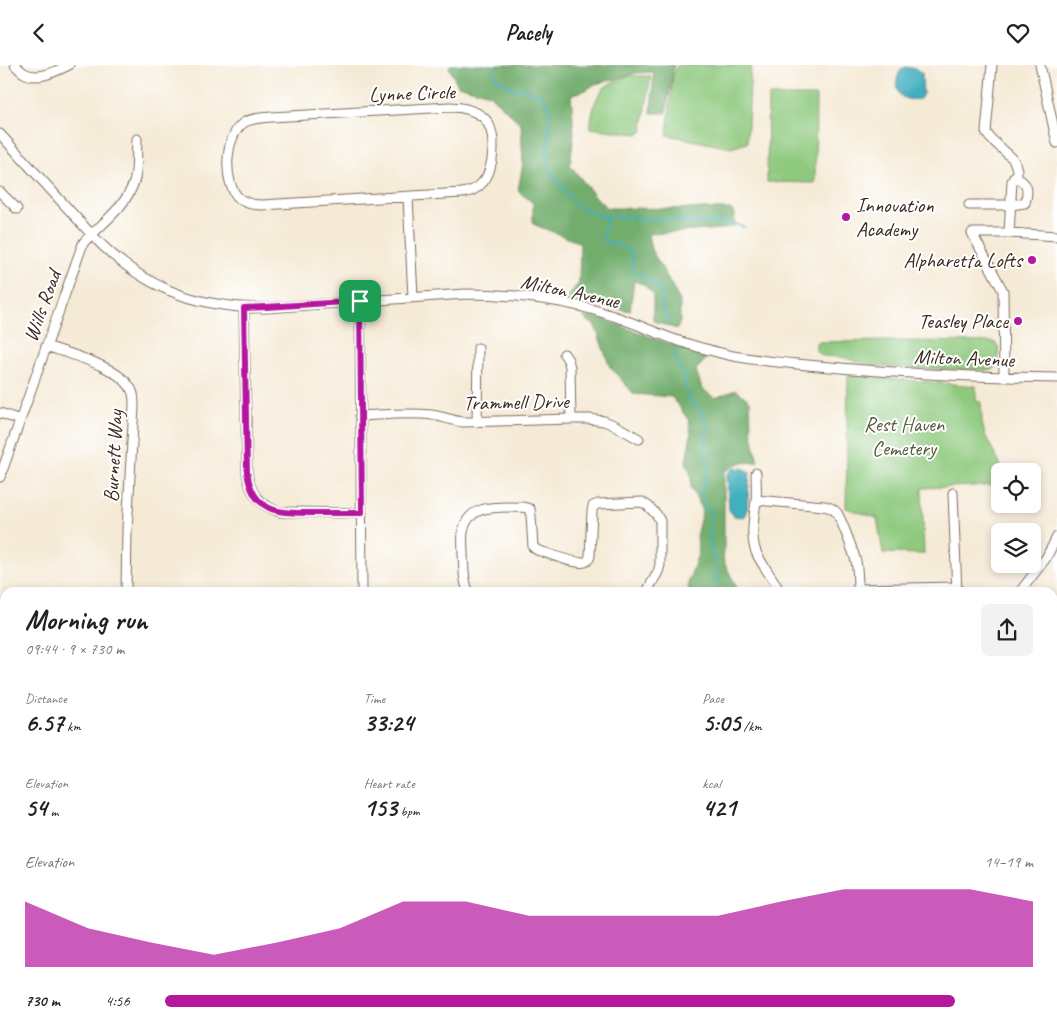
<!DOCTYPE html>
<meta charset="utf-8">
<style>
body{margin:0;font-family:Caveat,sans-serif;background:#f2f2f2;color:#222;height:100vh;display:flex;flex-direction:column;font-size:19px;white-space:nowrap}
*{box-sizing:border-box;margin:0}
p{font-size:16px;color:#767676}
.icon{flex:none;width:28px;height:28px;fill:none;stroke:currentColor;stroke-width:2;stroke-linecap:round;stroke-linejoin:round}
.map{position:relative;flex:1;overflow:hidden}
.details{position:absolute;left:0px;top:522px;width:1058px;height:444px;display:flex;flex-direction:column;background:#fff;border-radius:15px 15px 0 0;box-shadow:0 2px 8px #0003}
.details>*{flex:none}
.fabs{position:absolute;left:991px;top:398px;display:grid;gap:10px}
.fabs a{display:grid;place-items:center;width:50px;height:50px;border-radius:8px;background:#fff;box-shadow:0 2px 8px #0003;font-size:25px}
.pin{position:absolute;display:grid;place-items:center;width:42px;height:42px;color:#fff;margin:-21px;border-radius:10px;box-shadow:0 2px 8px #0006}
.round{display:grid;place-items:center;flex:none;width:52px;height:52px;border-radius:8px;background:#f2f2f2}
.headline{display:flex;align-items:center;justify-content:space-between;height:85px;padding:0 25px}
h1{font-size:28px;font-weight:800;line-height:38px}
.figures{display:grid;grid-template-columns:repeat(3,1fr);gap:8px;height:85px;padding:5px 25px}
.figures div{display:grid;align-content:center}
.figures b{font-size:25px;font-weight:800}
.figures small{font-size:14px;font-weight:400}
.figures p{font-size:14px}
.chart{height:140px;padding:10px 25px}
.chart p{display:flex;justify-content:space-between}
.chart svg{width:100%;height:90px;margin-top:5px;fill:#b5179e;opacity:.7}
ul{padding:0 25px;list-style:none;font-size:16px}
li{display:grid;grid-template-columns:80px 60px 1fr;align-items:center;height:38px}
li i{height:12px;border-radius:6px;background:#b5179e}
header{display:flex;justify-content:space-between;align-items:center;height:65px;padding:0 25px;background:#fff;font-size:22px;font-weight:800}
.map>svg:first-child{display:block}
</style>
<header><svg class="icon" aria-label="back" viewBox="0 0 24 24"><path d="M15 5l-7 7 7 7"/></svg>Pacely<svg class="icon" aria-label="heart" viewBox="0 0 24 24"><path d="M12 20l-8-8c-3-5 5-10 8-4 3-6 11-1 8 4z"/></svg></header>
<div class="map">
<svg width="1057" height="966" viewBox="0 0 1057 966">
<rect width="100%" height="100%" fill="#fff"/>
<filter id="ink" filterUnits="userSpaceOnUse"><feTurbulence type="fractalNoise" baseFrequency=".02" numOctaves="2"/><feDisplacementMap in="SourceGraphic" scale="10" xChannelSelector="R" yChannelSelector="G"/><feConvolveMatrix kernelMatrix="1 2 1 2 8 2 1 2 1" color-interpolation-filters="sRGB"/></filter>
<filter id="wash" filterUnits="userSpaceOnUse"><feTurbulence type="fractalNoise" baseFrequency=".0096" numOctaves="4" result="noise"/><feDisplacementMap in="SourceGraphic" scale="20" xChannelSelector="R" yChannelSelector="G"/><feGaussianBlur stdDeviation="1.12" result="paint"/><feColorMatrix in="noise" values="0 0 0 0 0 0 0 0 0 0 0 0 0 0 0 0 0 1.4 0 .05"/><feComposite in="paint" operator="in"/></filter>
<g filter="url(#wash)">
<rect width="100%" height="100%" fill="#f5ead6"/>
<path fill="#8ec97e" stroke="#647a4e" d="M680,0H751L747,78L731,83L667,70L673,11L677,1Z
M626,11H651L642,67L637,69L590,63C593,45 594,28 611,18C616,15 622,13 626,11Z
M768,31H816L815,118L767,117Z
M897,276L994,277L998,281L999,289L997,301L989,305L901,303L874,301L841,292L823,291L816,286V278L818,277Z
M848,310L976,321V336L981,337L982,357L985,370L1001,401L1006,404V406H1000V420L922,423L924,489L883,488L877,453L846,443Z
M0,590H5V961H542L541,966H0Z"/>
<path fill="#72ad6d" stroke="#566c46" d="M450,0H674L666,48H651L654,7L637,8L595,19L586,25L571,30L574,68L570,100L594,130L607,143L731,144L734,149L735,161L723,164L648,169L651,184L671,219L680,236V257L677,264L653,256V229L643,219L634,216L630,246L566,233L579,218L580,178L533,159V138L518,126L523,98L521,59L489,29L458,20L449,3Z
M583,252L600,253L707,293L696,305L702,324L715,333L736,325L750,336L751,364L758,397L739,398L724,407V486L723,495L739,527H689L688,518L698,489L697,467L702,447L698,436L691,423V411L686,396L691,370L689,356L672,332L634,329L610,302L595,261Z
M0,662H5V742L0,747Z
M180,961H549V966H179Z"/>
<path fill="#41afbe" stroke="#3e6c6e" d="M906,2L916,4L922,8L923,29L920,34C898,38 891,23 901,4Z
M742,403L750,407L747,444L744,452L734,451L729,445L727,409L732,404Z"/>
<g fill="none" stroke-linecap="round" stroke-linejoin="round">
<path stroke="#41afbe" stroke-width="2" d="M493,0L495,11L509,22L530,26L542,30L550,45L549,74L546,93L554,111L577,141L587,146L601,150L606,156L603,170L606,178L617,179L632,188L633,208C647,212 660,219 663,234C663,236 662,239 663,242C664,247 667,252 669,257
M601,150L611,152H631L700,158L711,157H731L744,162
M674,286L676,294L682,307L688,329L691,336L703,349L708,361L705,382L709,406L707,412L701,424L703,440L707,444L711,447C709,456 709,479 712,487C714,493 716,497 716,503C717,512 714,518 717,528
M0,716L5,712
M0,800L5,801
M139,961L145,966"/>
</g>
</g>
<g filter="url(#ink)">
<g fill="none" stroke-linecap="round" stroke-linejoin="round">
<defs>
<path id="minor" d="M15,0C18,3 21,6 24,8C38,16 56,6 69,0
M992,0L986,67L990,73L1012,93L1015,98L1017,105V109L1012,116L1009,168
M1040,0L1057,78
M450,42C461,42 474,45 483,52C498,65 495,105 482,118C477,124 470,127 462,128L262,140C255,140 247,139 240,134C222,120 224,69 245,57C252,53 263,53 271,52Z
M0,69L91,169C141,222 194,243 266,243L465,229C514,229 561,234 607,249C634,257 659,270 685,278C700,283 717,287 733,291C765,297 798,299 830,302C906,309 981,312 1057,313
M0,127L17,144
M408,132L413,232
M969,140H1010L1025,138C1029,125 1028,117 1014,112
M360,236L362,528
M244,243L247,407C250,429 259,440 280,447L362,448
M46,281C69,289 122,302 132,326C134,330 134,336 134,341L127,465L126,528
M564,289L568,295L570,302L571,354
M1004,312L1003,226L972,168H1009L1057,171
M0,348L20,355
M360,351C384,350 408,347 432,350C442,351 452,356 463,357L571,354H589L604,356L616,361L639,374
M477,357L478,283
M756,408C756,417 757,427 756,436C754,453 750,470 756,487C762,501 774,513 780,528
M0,412L82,181L84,177C101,159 126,142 134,117C138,106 136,86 137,74
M953,428L957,528
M756,435L824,441C829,442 834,444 837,448C842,456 853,486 856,496C858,506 858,517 858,528
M858,524L957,522
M469,528C463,516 464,503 463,490C463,483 462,474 463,467C468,437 500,443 523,442L530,444L531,451L533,482L537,485C547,488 576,500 585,497C589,495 589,494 590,491L592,446L593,441L598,439L642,437L648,441L657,450L660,456V500L658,507L646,528
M1019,528L1046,493L1057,472
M1052,592H1057
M1052,883L1057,884
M754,966L757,961"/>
<path id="major" d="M0,568H5
M0,580L5,579
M1052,731L1057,732"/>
<path id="highway" d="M1052,745L1057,738
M1052,762L1057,756
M848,966L852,963L861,964"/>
</defs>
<use href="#minor" stroke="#7c6d5e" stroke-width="11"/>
<use href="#major" stroke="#7c6d5e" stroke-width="14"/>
<use href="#highway" stroke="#7c6d5e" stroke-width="15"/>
<use href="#minor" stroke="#fff" stroke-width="9"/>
<use href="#major" stroke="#fff" stroke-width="11"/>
<use href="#highway" stroke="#fff" stroke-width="12"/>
</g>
</g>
<g fill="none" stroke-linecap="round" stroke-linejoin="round" filter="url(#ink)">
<defs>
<path id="route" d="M360,236L362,448C346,448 330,448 314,448C280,448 253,449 247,407L244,243L266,242Z"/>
</defs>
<use href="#route" stroke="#fff" stroke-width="10"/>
<use href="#route" stroke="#b5179e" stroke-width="6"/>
</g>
<g fill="#b5179e" stroke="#fff" stroke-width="2">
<circle cx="846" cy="152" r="5"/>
<circle cx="1032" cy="195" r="5"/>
<circle cx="1018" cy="256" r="5"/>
</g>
<g text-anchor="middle" stroke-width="4" stroke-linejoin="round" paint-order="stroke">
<g font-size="21" fill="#3b2a1e" stroke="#fff">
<text transform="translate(412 28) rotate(-2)" y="7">Lynne Circle</text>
<text transform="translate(570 226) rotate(12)" y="7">Milton Avenue</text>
<text transform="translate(42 241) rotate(-70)" y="7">Wills Road</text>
<text transform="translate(964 293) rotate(2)" y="7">Milton Avenue</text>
<text transform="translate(516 337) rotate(-1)" y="7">Trammell Drive</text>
<text transform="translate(113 391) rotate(-87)" y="7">Burnett Way</text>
</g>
<g font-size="21" fill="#3b2a1e" stroke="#fff" text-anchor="end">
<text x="856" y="147" text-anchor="start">Innovation<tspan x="856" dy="24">Academy</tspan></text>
<text x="1022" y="202">Alpharetta Lofts</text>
<text x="1008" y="263">Teasley Place</text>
</g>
<g font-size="21" fill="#545a3b" stroke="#fff">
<text x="904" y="366">Rest Haven<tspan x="904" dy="24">Cemetery</tspan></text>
</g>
</g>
</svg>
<div class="fabs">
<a><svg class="icon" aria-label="locate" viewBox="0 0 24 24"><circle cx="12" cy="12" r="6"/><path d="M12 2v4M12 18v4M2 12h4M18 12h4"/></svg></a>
<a><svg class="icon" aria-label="layers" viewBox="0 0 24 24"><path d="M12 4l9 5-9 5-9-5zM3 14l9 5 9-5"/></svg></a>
</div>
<div class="pin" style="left:360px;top:236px;background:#1e9e55"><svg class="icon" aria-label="arrive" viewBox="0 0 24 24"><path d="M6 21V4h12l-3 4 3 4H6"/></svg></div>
<section class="details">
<div class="headline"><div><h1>Morning run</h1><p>09:44 · 9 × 730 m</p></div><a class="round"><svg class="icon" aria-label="share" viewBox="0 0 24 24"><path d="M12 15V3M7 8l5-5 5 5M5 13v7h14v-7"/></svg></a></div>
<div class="figures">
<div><p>Distance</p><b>6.57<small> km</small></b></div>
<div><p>Time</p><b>33:24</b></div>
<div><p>Pace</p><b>5:05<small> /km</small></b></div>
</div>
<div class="figures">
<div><p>Elevation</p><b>54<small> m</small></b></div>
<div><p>Heart rate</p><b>153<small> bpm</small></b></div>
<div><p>kcal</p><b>421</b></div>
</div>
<div class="chart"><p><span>Elevation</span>14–19 m</p>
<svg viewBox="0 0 160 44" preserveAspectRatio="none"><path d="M0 44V12L10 25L20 32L30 38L40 32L50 25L60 12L70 12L80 19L90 19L100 19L110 19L120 12L130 6L140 6L150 6L160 12V44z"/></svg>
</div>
<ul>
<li><b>730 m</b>4:56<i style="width:91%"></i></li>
</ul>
</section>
</div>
